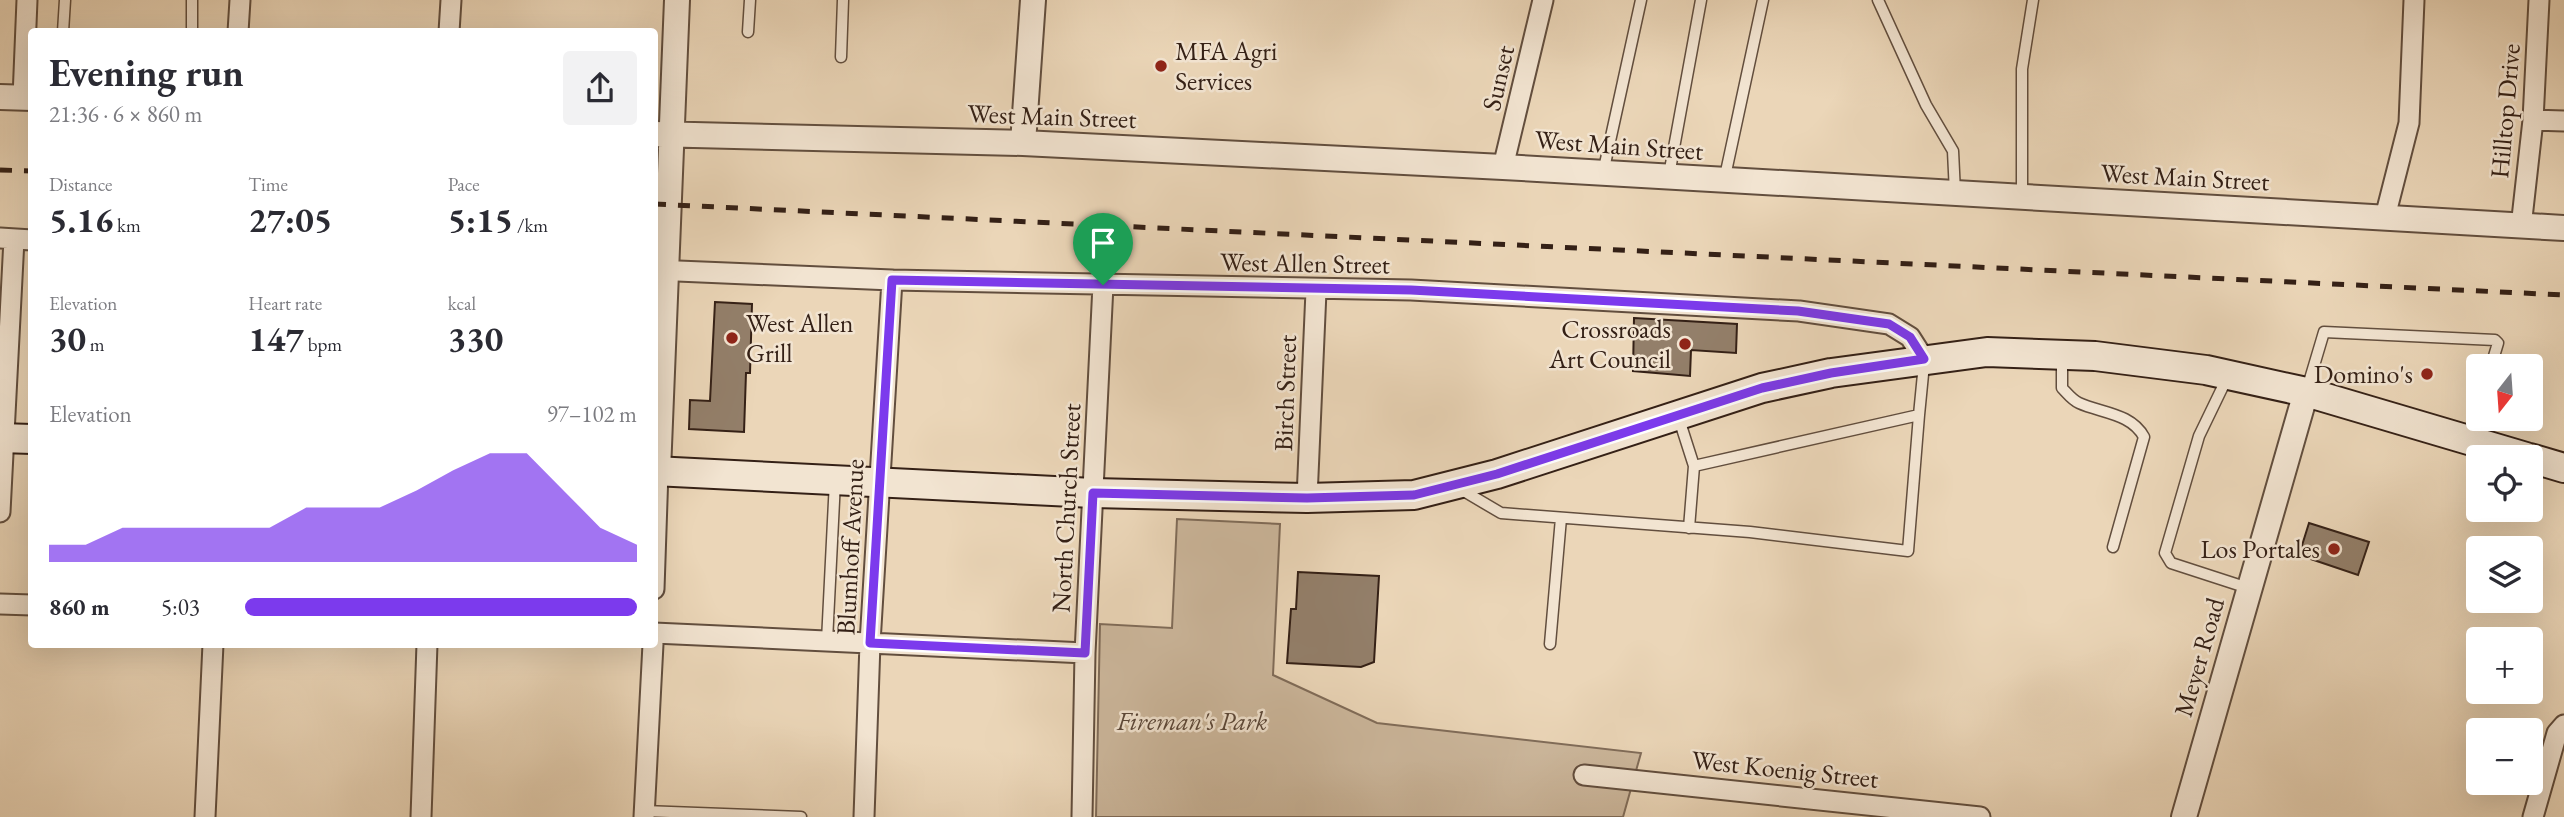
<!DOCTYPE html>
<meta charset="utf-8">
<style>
body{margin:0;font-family:"EB Garamond",serif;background:#f2f2f3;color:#2b2b33;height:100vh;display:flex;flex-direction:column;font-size:26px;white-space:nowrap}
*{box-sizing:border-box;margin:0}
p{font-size:23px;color:#7c7c81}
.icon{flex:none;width:38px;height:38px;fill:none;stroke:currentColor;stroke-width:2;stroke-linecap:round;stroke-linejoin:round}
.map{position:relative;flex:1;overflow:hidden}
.side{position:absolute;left:28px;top:28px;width:630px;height:620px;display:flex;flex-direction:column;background:#fff;border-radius:7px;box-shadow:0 7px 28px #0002}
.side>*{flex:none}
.needle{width:46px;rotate:197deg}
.tools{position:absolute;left:2466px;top:354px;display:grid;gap:14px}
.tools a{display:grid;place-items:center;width:77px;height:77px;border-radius:7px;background:#fff;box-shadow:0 7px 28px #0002;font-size:35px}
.pin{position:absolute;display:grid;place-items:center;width:60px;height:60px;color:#fff;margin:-72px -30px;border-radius:50% 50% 50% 0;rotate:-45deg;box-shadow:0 0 7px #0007}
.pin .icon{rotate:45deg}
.round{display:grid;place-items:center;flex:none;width:74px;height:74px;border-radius:7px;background:#f2f2f3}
.head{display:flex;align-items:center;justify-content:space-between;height:119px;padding:0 21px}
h1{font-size:38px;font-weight:700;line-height:52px}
.metrics{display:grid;grid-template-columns:repeat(3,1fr);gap:10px;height:119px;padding:7px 21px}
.metrics div{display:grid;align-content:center}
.metrics b{font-size:35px;font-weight:700}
.metrics small{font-size:19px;font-weight:400}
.metrics p{font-size:19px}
.chart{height:196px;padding:14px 21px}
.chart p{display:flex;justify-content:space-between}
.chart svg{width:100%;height:126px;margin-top:7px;fill:#7c3aed;opacity:.7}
ul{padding:0 21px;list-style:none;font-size:23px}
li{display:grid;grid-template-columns:112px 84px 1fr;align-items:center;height:52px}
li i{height:18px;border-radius:9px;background:#7c3aed}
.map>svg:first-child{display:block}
</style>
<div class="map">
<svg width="2564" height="817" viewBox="0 0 2564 817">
<rect width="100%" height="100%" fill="#ebd6b8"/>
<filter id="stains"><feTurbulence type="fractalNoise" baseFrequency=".00286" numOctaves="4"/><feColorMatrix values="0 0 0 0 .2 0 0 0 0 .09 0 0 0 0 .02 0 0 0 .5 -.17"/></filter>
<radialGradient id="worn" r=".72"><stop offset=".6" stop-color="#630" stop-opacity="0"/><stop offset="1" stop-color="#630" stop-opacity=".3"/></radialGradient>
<path fill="#ccb79c" stroke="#806c59" stroke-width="2" d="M1177,519L1280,524L1273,675L1377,723L1641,753L1623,817H1096L1100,624L1172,628Z"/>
<path fill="#937f6a" stroke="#342016" stroke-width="2" d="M715,302L752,304L750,373H746L744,432L689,429L690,400L710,401Z
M1634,318L1737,324L1736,353L1691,350L1690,376L1633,371Z
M2309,523L2369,542L2358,575L2299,555Z
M1298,572L1379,576L1374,662L1361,667L1287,663L1291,609H1296Z"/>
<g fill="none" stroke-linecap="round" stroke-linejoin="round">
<defs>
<path id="service" d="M1878,0L1926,105L1953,151L1955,193
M63,32L65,0
M192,32V0
M748,32L750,0
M841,57L843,0
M1603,173L1641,0
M1669,175L1701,0
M1724,181L1763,0
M2022,198V69L2033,0
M2062,355V388C2067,393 2072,400 2079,403C2101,413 2131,413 2144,437L2113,547
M2227,378L2199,436L2165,553L2171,563L2248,588
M2307,389L2324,332L2495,340L2498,343L2491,366
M1678,416L1694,466L1919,415L1924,364
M2470,440L2478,413
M1462,490L1501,513L1750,532L1908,551L1919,415
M1689,528L1694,466
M827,641L835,481
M1550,644L1561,518
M644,811L801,817"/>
<path id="minor" d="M238,32L240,0
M449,32L451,0
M23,98L27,0
M2533,120L2564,121
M1503,167L1543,0
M2385,217L2409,123L2414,0
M2521,227L2533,120L2539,0
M0,238L32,240
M654,270L892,280L1411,290L1799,311L1889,324L1910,337L1924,359
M1307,498L1316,291
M0,512L14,239
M654,589L658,471
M0,604L32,605
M654,633L1085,653
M1584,775L1980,817
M205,817L213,644
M421,817L427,644
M644,817L653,644
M864,817L870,643L892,280
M1082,817L1085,653L1103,285
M2533,817L2557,733L2564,725"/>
<path id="tertiary" d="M0,97L32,98
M654,134L1023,143L1503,167L2564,228
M1023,143L1033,0
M658,471L677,0
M2184,817L2306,392"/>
<path id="secondary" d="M0,438L32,439
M2530,458L2564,468
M654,471L1093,493L1307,498L1414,495L1497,474L1762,388L1831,373L1987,352L2095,356L2206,370L2306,392L2526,457"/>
</defs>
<use href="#service" stroke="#624e3e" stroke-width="13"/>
<use href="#minor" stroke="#624e3e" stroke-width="23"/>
<use href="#tertiary" stroke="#624e3e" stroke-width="28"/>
<use href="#secondary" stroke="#342016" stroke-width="32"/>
<use href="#service" stroke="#f2e4d1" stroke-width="10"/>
<use href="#minor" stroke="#f2e4d1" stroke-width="19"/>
<use href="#tertiary" stroke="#f2e4d1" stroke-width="24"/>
<use href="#secondary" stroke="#f2e4d1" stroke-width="28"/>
<path stroke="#342016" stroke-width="5" stroke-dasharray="12 12" stroke-linecap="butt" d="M0,170L32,171
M654,204L2564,295"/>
</g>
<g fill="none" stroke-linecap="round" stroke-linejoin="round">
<defs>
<path id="route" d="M892,280L1411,290L1798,311L1889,324L1910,337L1924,359L1831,373L1762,388L1497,474L1414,495L1307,498L1093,493L1085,653L870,643Z"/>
</defs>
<use href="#route" stroke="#fff" stroke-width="14"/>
<use href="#route" stroke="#7c3aed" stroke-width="9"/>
</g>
<g fill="#8f2418" stroke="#f2e4d1" stroke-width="2.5">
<circle cx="1161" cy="66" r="7"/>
<circle cx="732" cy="338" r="7"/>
<circle cx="1685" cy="344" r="7"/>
<circle cx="2427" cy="374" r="7"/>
<circle cx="2334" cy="549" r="7"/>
</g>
<g text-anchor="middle" stroke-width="5" stroke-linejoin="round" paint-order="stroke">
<g font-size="26" fill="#342016" stroke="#f2e4d1" text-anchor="end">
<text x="1175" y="60" text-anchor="start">MFA Agri<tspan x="1175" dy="30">Services</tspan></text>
<text x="746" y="332" text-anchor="start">West Allen<tspan x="746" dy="30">Grill</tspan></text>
<text x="1671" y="338">Crossroads<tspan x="1671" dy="30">Art Council</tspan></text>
<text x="2413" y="383">Domino's</text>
<text x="2320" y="558">Los Portales</text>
</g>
<g font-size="26" fill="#342016" stroke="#f2e4d1">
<text transform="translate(1498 78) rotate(-77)" y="9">Sunset</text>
<text transform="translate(2505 111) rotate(-85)" y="9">Hilltop Drive</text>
<text transform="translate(1052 116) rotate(2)" y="9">West Main Street</text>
<text transform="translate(1619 145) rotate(4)" y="9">West Main Street</text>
<text transform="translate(2185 177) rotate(3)" y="9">West Main Street</text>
<text transform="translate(1305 263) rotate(1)" y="9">West Allen Street</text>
<text transform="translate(1285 393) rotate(-88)" y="9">Birch Street</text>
<text transform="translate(1066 508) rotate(-87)" y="9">North Church Street</text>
<text transform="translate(850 547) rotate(-87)" y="9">Blumhoff Avenue</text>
<text transform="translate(2199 657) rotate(-74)" y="9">Meyer Road</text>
<text transform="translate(1785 769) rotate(6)" y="9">West Koenig Street</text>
</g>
<g font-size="26" font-style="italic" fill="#5a4638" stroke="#f2e4d1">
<text x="1192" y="730">Fireman's Park</text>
</g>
</g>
<rect width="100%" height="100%" filter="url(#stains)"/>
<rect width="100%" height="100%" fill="url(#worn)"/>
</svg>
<div class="tools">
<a><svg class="needle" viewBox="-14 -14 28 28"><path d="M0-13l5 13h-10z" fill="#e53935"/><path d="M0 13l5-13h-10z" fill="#7c7c81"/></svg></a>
<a><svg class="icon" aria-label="locate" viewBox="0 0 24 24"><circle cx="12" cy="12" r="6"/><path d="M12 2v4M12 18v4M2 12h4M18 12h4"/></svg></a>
<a><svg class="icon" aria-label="layers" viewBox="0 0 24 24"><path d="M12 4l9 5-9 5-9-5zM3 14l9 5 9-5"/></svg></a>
<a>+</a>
<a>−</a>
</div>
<div class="pin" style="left:1103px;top:285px;background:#1e9e55"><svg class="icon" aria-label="arrive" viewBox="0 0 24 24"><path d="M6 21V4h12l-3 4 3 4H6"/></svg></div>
<section class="side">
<div class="head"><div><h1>Evening run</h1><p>21:36 · 6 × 860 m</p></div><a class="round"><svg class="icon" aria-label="share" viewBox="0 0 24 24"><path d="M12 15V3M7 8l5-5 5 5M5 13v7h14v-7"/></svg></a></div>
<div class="metrics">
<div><p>Distance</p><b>5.16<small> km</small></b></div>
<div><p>Time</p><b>27:05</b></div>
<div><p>Pace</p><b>5:15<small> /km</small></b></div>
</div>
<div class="metrics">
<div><p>Elevation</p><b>30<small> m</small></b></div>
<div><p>Heart rate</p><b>147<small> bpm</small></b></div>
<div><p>kcal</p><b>330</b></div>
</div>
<div class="chart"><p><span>Elevation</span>97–102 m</p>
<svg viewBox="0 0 160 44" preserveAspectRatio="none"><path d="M0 44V38L10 38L20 32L30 32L40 32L50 32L60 32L70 25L80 25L90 25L100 19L110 12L120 6L130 6L140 19L150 32L160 38V44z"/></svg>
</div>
<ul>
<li><b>860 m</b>5:03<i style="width:100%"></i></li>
</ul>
</section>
</div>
